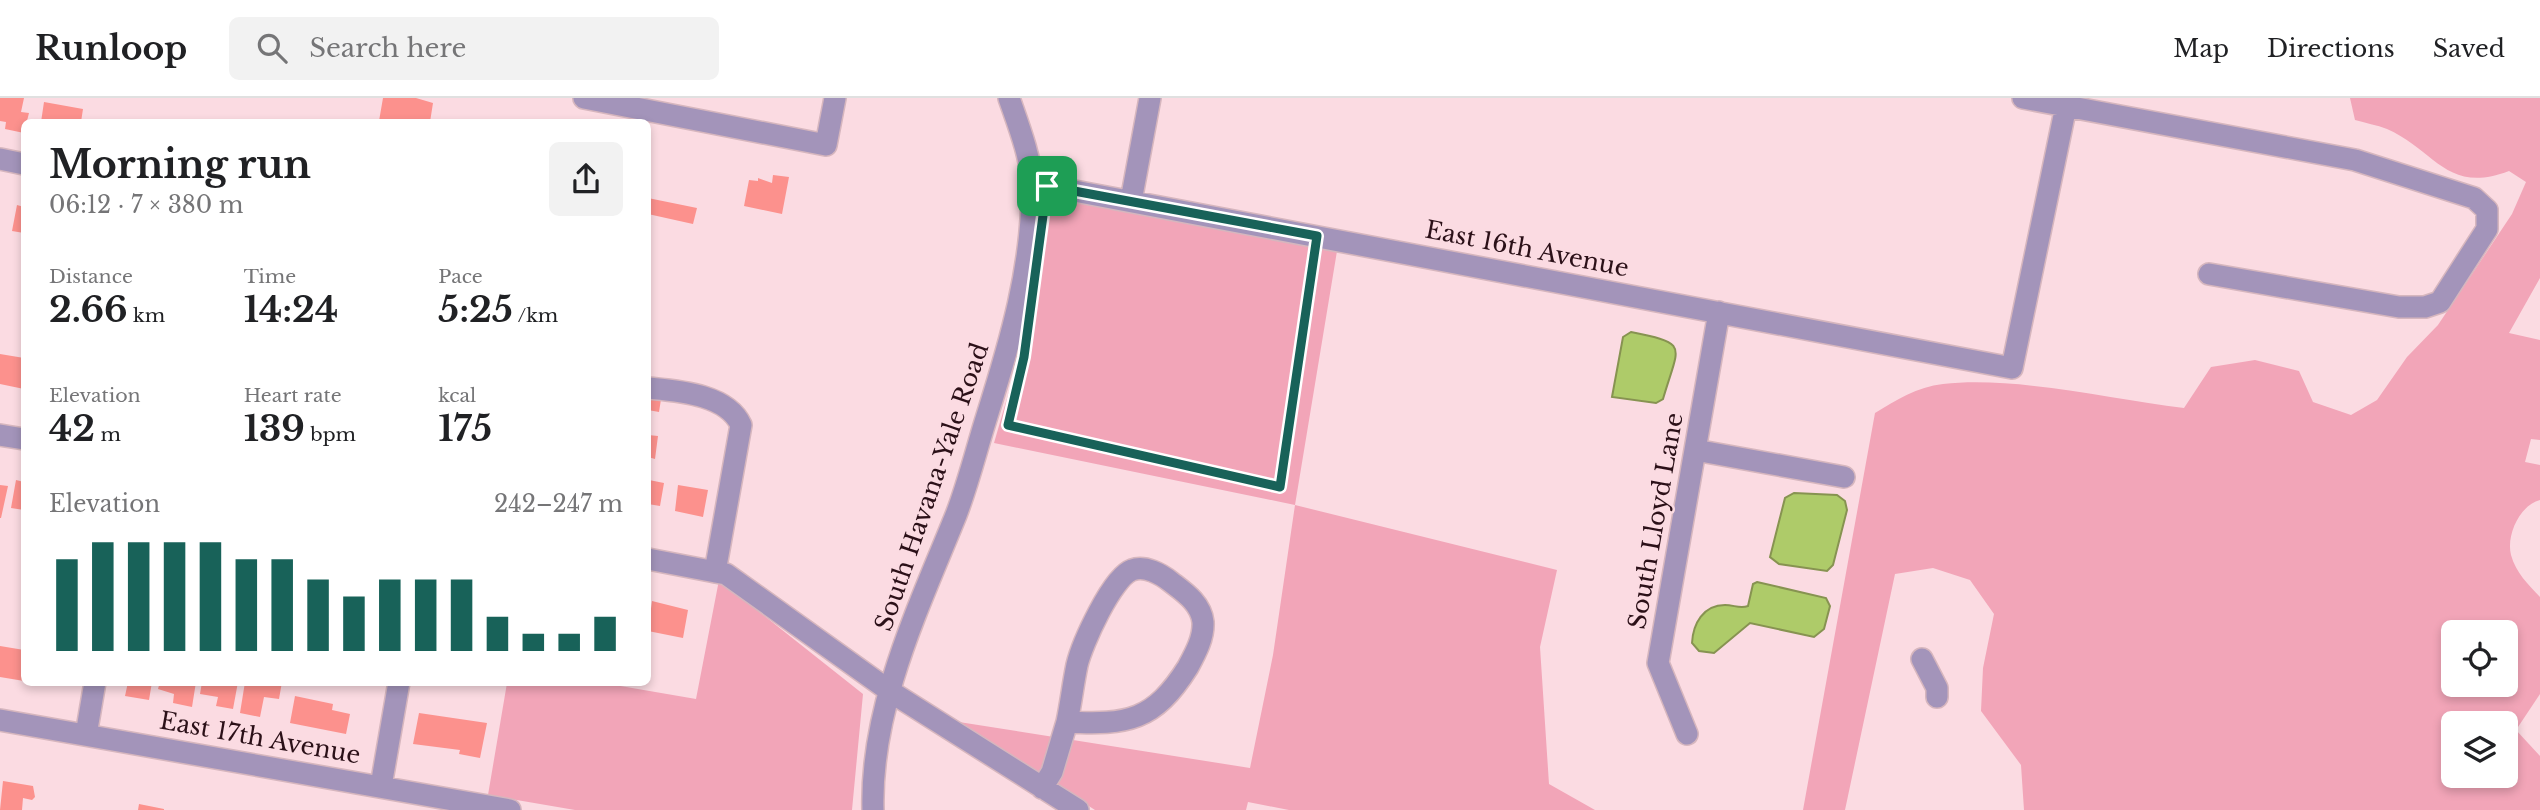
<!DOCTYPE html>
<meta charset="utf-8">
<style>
body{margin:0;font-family:"Libre Baskerville",serif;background:#f2f2f2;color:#202124;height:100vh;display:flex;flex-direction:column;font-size:26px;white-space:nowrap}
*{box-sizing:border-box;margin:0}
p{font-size:23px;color:#757577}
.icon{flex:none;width:38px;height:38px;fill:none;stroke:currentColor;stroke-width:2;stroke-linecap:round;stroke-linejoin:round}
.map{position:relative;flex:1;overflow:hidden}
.sheet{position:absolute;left:21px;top:21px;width:630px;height:567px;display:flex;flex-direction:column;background:#fff;border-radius:10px;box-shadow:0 4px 10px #0003}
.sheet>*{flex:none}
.controls{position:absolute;left:2441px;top:522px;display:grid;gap:14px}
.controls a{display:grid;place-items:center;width:77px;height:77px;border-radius:10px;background:#fff;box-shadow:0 4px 10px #0003;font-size:35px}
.pin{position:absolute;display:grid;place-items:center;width:60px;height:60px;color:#fff;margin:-30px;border-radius:14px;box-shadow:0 4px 10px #0006}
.round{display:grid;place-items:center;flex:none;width:74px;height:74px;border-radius:10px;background:#f2f2f2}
.summary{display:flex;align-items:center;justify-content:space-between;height:119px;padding:0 28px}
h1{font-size:38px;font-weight:800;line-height:52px}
.stats{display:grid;grid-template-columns:repeat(3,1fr);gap:10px;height:119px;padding:7px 28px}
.stats div{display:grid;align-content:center}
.stats b{font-size:35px;font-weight:800}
.stats small{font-size:19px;font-weight:400}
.stats p{font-size:19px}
.chart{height:196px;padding:14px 28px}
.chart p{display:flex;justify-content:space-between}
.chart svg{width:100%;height:126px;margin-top:7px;stroke:#186259;stroke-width:6}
header{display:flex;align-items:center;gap:42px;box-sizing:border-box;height:98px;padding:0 35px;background:#fff;border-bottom:2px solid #e0e0e0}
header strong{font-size:33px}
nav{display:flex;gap:38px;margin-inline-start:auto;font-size:24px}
.search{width:490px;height:63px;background:#f2f2f2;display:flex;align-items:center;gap:18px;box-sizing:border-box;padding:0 24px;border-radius:10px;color:#757577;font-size:26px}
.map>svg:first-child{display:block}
</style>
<header>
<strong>Runloop</strong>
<div class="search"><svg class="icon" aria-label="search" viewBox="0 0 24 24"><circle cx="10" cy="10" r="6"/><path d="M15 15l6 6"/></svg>Search here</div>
<nav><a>Map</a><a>Directions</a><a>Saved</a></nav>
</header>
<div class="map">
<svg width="2540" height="712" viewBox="0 0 2540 712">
<rect width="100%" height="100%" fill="#fbdbe2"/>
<path fill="#f2a5b8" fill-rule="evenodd" d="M2350,0H2540V180L2509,235L2540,242V342L2531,341L2525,364L2540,367V402C2520,407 2506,437 2511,457C2516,475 2528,486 2540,499V596L2516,632L2540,658V712H2024L2021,667L1981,613L1983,570L1994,516L1970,482L1933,470L1895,476L1845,712H1803L1875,315C1896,302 1917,289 1943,286C2016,278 2111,301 2184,310L2211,269L2255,262L2299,273L2313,304L2351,317L2377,302L2407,259L2438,227L2512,116L2526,84L2509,73C2447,97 2435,52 2387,31C2377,27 2365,25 2355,22ZM2454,534H2506V586H2454ZM2454,625H2506V677H2454Z
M1052,103H1067L1337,153L1295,407L1557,472L1540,549L1549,686L1595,712H1289L1248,704L1246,712H1095L959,624L1250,670L1273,557L1295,407L994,345L1023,245L1039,114Z
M719,482L863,596L852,712H575L488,697L507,585H603L696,601Z"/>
<path fill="#aecb69" stroke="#879351" stroke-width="2" d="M1631,234C1690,246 1679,246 1663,301L1656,305L1612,299L1623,239Z
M1794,395L1837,397L1845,403L1847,412L1833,467L1827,473L1779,466L1770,459L1785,400Z
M1757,484L1826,500L1830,508L1824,531L1814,539L1750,525L1714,555L1699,553L1692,545C1693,526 1703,507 1725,507C1734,507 1740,511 1748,508L1753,486Z"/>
<path fill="#fc918d" d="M0,0H24L21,14L29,15L24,35L5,31L6,24L0,23Z
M383,0H416L433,5L430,24L379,23Z
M44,4L83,11L81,24H41Z
M773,77L789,79L782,116L744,108L749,82L758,83V80L772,85Z
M648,100L697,110L693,126L648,116Z
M17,107L24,109V135L12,133Z
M0,256L24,260V291L0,286Z
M648,292L662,295L659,314L648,312Z
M648,337L658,338L655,361L648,359Z
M16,382L24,384V412L11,410Z
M649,382L664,385L660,408L648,406Z
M0,387L8,388L1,420H0Z
M678,387L708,392L703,419L675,413Z
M652,503L688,512L683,540L648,533Z
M0,548L24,552V583L0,579Z
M128,584H152L149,602L125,598Z
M160,584H196L192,609L173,605L174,596L158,591Z
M202,584H238L233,611L216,608L218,599L200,596Z
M245,584H282L279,601L264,599L260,619L240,615Z
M295,598L333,606L332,612L350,616L346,636L290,625Z
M419,615L487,625L480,660L459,656L460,652L413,646Z
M3,683L33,688L35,699L32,702L23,700L22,712H0Z
M139,706L164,711V712H138Z"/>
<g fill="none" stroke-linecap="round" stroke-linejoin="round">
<defs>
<path id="minor" d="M584,0L826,47L835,0
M2023,0L2355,62L2474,100L2487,112V131L2440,204L2425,209H2399L2209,176
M0,61L24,66
M1032,85L2012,270L2066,8
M1131,103L1150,0
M648,290C678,293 727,296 741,327L715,474
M0,337L24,341
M1695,352L1844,379
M648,461L726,476L891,594L1078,712
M1922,561L1937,590V599
M0,622L510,712
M1687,636L1658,565L1719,214
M86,637L95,584
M381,688L399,584
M1042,690L1052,674L1067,624C1128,627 1154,623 1188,569C1195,556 1204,540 1203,524C1201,505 1184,494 1171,484C1161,476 1145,467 1132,472C1112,479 1082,546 1077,567C1073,586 1071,605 1067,624
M873,712C870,610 918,511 956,417C968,386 976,353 986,321C1010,245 1033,168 1032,87C1031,59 1018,26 1009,0"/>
</defs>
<use href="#minor" stroke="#d6b6be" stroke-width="24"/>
<path stroke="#a78991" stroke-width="3.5" stroke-dasharray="7 3.5" stroke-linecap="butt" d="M1013,306L1008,328L1280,389L1314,157"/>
<use href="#minor" stroke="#a394ba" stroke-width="21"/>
</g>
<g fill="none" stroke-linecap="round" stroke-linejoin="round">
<defs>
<path id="route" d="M1047,88L1317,138L1280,389L1008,327L1024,259Z"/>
</defs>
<use href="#route" stroke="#fff" stroke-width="14"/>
<use href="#route" stroke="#186259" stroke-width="9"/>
</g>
<g text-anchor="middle" stroke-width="5" stroke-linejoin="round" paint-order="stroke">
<g font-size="24" fill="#2b1018" stroke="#fbdbe2">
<text transform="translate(1527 151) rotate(11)" y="8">East 16th Avenue</text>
<text transform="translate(932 389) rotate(-71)" y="8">South Havana-Yale Road</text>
<text transform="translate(1656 423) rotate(-80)" y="8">South Lloyd Lane</text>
<text transform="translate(260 640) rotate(10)" y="8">East 17th Avenue</text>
</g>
</g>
</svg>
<div class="controls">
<a><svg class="icon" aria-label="locate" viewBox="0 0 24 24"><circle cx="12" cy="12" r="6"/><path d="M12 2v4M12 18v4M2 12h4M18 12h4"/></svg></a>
<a><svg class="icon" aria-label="layers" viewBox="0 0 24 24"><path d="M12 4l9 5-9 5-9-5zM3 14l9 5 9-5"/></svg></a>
</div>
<div class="pin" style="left:1047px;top:88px;background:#1e9e55"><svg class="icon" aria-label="arrive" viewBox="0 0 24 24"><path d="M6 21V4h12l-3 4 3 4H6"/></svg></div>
<section class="sheet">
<div class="summary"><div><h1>Morning run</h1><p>06:12 · 7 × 380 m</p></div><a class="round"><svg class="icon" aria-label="share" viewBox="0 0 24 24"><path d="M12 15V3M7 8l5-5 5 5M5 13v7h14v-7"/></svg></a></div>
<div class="stats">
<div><p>Distance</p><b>2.66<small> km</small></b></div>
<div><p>Time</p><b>14:24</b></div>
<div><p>Pace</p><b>5:25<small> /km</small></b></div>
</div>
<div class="stats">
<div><p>Elevation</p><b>42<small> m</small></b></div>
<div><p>Heart rate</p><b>139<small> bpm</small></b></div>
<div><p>kcal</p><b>175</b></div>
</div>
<div class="chart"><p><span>Elevation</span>242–247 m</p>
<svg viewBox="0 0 160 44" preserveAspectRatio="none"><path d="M5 44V12M15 44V6M25 44V6M35 44V6M45 44V6M55 44V12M65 44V12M75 44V19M85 44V25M95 44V19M105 44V19M115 44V19M125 44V32M135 44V38M145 44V38M155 44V32"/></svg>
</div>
</section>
</div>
